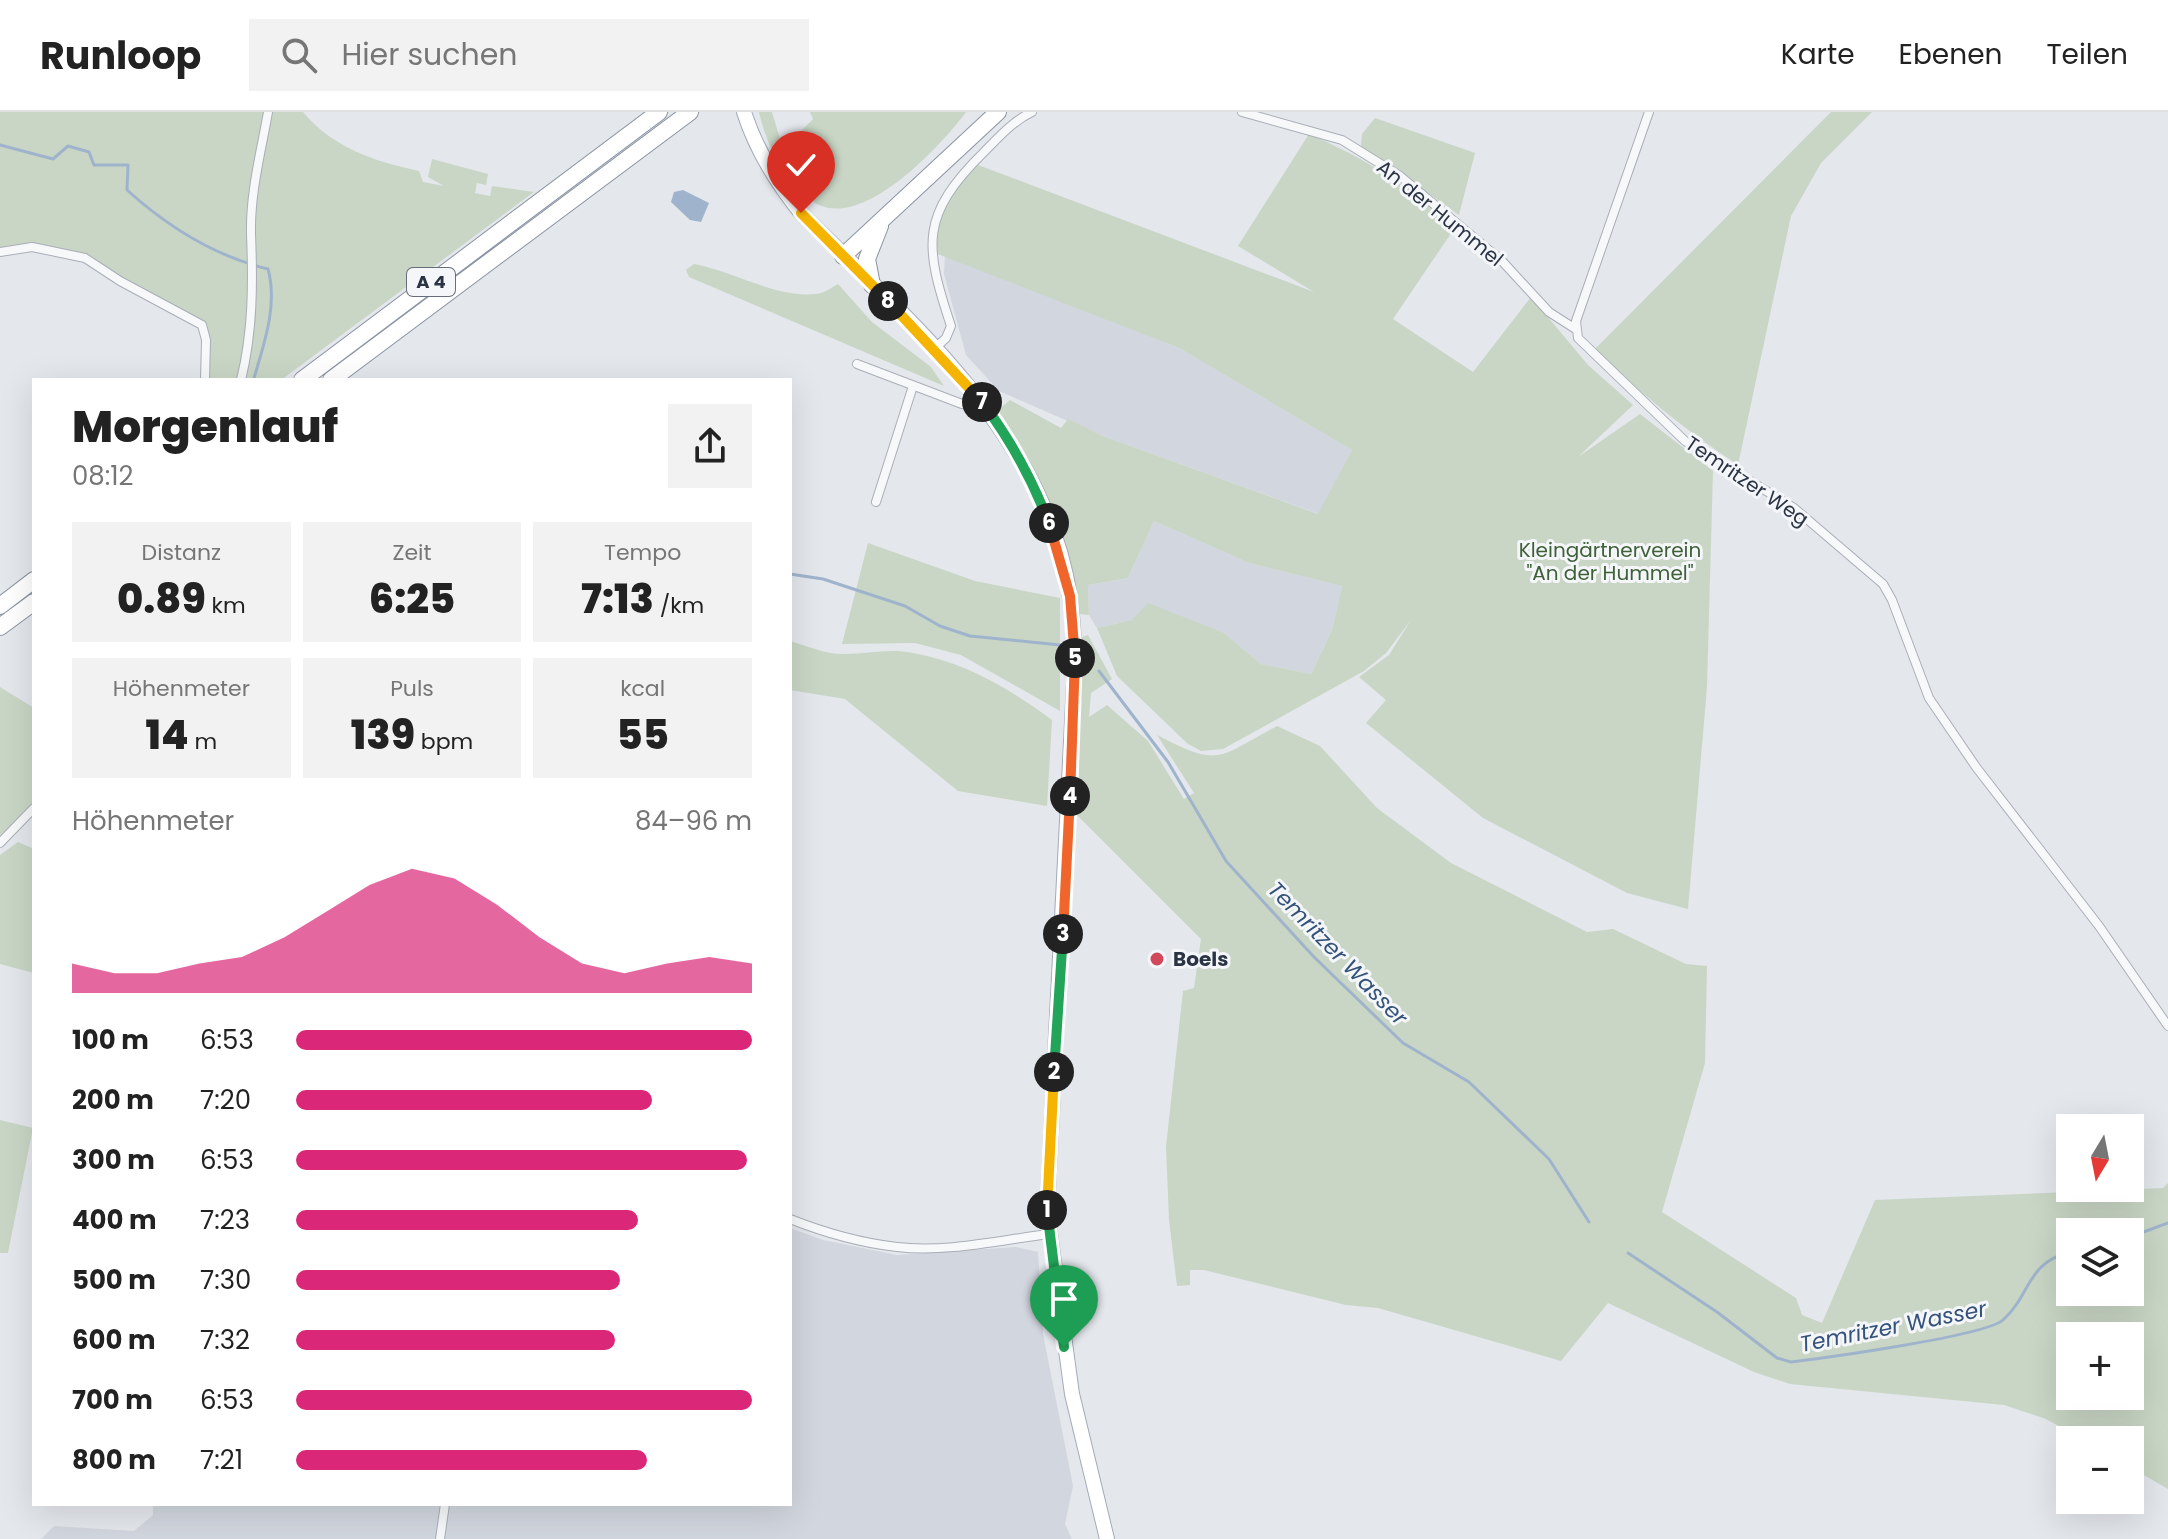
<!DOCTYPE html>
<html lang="de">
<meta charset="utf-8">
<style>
body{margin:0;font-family:Poppins,sans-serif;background:#f2f2f2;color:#222;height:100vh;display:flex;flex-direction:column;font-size:30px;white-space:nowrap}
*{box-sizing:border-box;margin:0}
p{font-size:26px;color:#767676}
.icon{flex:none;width:44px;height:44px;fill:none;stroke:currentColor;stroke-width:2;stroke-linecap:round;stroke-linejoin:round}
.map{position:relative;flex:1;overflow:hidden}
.side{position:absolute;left:32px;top:266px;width:760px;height:1128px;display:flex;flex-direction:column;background:#fff;border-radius:0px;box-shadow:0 8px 32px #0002}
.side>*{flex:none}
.needle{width:52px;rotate:190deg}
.buttons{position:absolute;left:2056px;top:1002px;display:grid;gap:16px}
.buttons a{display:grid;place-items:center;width:88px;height:88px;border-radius:0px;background:#fff;box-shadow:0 8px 32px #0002;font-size:40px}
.pin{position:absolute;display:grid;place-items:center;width:68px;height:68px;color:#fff;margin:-82px -34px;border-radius:50% 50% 50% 0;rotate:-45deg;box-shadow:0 0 8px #0007}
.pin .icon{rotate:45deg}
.km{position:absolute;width:40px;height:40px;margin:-20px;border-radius:50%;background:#222;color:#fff;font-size:22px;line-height:40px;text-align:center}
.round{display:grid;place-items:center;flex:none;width:84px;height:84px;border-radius:0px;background:#f2f2f2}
.summary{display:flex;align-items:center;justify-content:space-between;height:136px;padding:0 40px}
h1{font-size:44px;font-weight:800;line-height:60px}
.figures{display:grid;grid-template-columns:repeat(3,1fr);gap:12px;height:136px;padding:8px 40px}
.figures div{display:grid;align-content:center;border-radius:0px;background:#f2f2f2;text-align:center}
.figures b{font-size:40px;font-weight:800}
.figures small{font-size:22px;font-weight:400}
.figures p{font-size:22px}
.chart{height:224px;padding:16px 40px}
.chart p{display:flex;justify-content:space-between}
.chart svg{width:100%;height:144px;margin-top:8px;fill:#db2777;opacity:.7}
ul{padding:0 40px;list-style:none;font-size:26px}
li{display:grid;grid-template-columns:128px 96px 1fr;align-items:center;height:60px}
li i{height:20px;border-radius:10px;background:#db2777}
header{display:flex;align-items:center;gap:48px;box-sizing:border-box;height:112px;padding:0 40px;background:#fff;border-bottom:2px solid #e0e0e0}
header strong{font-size:38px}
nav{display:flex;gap:44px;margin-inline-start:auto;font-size:28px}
.search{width:560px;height:72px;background:#f2f2f2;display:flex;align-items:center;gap:20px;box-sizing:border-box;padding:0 28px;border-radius:0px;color:#767676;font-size:30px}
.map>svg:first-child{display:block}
</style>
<header>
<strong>Runloop</strong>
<div class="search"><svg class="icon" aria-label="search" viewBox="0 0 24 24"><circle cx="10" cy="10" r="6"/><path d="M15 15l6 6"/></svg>Hier suchen</div>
<nav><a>Karte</a><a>Ebenen</a><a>Teilen</a></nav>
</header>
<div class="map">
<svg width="2168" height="1427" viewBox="0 0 2168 1427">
<rect width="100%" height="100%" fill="#e4e7ec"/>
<path fill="#d2d6de" d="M945,143L1179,236L1352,338L1319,402L1100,323L999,279L966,243L944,162Z
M1154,409L1249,451L1342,474L1332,518L1311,562L1261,552L1224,521L1132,508L1097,516L1089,503L1088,473L1128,466Z
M790,1116L823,1128L897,1143L1016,1135L1038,1140L1043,1222L1073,1374L1065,1412L1072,1427H41L54,1414L134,1419L153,1403V1392H790Z"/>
<path fill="#c9d6c5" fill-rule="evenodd" d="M0,0H303C333,36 374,49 419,59L423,70L444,74L428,65L432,47L488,62L486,73L477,71L475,81L490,84L492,74L534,80L281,268H205L202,213L85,146L32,135L0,140Z
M759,0H772L780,27L806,62L814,49L799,21L813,7L810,0H966C941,34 864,117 817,92C812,89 808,82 804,78C779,58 766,31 759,0Z
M1831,0H1872L1821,51L1791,104L1738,353C1686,319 1639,280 1595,237Z
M1375,6L1475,41L1459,103L1361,34L1362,22Z
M1309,22C1369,48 1405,73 1456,114L1393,207L1473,260L1531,185L1588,253L1633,293L1578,345L1640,302L1713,359L1707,575L1688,797L1627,781L1483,706L1366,611L1386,588L1359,565L1389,543L1411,508L1386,541L1364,559L1223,637L1201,639L1188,632L1117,564L1097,516L1132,508L1148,491L1224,521L1261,552L1311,562L1332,518L1342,474L1249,451L1154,409L1128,466L1088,473L1089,503L1079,502L1066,444L1038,366L997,299L1010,288L1061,316L1068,307L1100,323L1318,402L1352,338L1179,236L935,141C937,100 949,80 978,53L1314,180L1238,134Z
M694,152C733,159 776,186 815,182C823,182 831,176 838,172L872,210L931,255L944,274L689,165L686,158Z
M868,431L975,469L1060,486V599L961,543L915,531L842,532Z
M1088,523L1112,567L1091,581L1089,605L1107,593L1148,629L1184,687L1194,681L1157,623C1221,656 1216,646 1277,614L1320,634L1377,696L1451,751L1587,820L1613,817L1686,852L1707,854L1705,951L1662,1100L1796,1186L1802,1203L1822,1211L1875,1088L2163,1076L2168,1071V1377L2130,1355V1328H2085L2046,1307L2004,1293L1790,1272L1754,1260L1608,1191L1561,1249L1378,1196L1346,1193L1204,1158H1190V1173L1177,1174L1169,1108L1166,1035L1183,879L1194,876L1201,827L1077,703L1082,525ZM2070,1120H2130V1180H2070ZM2070,1224H2130V1284H2070Z
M790,529C807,534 828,543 845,542C868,542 889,536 913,541C965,550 1010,577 1052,608L1047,694L958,679L845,587L790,578Z
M0,575L34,596V693L0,723Z
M18,730L34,737V861L0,852V743Z
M0,1008L33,1016L8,1141H0Z"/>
<path fill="#9fb4cc" d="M683,78L709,91L701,110L690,108L671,90L674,80Z"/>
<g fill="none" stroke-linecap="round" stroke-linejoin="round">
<path stroke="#9fb4cc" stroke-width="3" d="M0,33L53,47L68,34L89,40L94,53H128L127,78C168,115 214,144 268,157C278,193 264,232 254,266
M790,462L823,467L905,494L940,514L970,524L1060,533
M1099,559L1168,650L1226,749L1314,845L1403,931L1469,970L1549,1047L1589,1110
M2130,1125L2168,1111
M1628,1141L1717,1200L1777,1246L1791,1250C1824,1246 1985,1224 2003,1208C2031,1183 2026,1151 2070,1140"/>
<defs>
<path id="minor" d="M1242,0L1342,28L1400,64L1502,149L1549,200L1574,216
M1649,0L1576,209L1578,226L1685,329L1794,396L1883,472L1892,488L1929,586L1976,655L2099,814L2168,914
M0,140L32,135L85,146L120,169L202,213L206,228L205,268
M934,237L946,226L951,214C924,133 920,103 984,40C999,25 1013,9 1032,0
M857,252L962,292L978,286
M241,268C253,219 253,172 251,122C250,81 261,40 268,0
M876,390L913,274
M0,731L34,696
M790,1107C823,1120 861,1131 897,1135C946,1141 1000,1128 1049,1122
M440,1427L445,1392"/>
<path id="primary" d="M744,0C756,38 776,70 801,101C910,210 1046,323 1070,485C1073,507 1074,529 1075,552L1047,1099L1072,1282L1107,1427"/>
<path id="motorway" d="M843,144L998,0
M872,173L867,147L880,114
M302,268L659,0
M331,268L690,0
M0,494L34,468
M0,515L34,490"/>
</defs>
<use href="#minor" stroke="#a9aeb7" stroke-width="10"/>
<use href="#primary" stroke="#a3abb8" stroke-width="16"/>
<use href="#motorway" stroke="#8b94a3" stroke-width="18"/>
<use href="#minor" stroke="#f7f8fa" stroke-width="8"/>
<use href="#primary" stroke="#fff" stroke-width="14"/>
<use href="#motorway" stroke="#fff" stroke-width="16"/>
</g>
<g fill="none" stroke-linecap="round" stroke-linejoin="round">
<defs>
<path id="split-1" d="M1047,1098L1064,1235"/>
<path id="split-2" d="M1047,1098L1054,960"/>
<path id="split-3" d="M1054,960L1063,822"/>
<path id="split-4" d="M1063,822L1070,684"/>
<path id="split-5" d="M1070,684L1075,546"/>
<path id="split-6" d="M1049,411L1070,484L1075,546"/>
<path id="split-7" d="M982,290C1011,328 1032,367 1049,411"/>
<path id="split-8" d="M888,189L982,290"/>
<path id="split-9" d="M801,101L888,189"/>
</defs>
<use href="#split-1" stroke="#fff" stroke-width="16"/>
<use href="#split-2" stroke="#fff" stroke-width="16"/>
<use href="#split-3" stroke="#fff" stroke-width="16"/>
<use href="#split-4" stroke="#fff" stroke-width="16"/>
<use href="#split-5" stroke="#fff" stroke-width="16"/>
<use href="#split-6" stroke="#fff" stroke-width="16"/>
<use href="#split-7" stroke="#fff" stroke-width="16"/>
<use href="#split-8" stroke="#fff" stroke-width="16"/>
<use href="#split-9" stroke="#fff" stroke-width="16"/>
<use href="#split-1" stroke="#22a559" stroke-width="10"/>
<use href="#split-2" stroke="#f5b400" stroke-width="10"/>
<use href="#split-3" stroke="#22a559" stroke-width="10"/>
<use href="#split-4" stroke="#f0652b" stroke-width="10"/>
<use href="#split-5" stroke="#f0652b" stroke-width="10"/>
<use href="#split-6" stroke="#f0652b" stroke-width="10"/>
<use href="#split-7" stroke="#22a559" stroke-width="10"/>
<use href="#split-8" stroke="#f5b400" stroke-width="10"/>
<use href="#split-9" stroke="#f5b400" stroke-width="10"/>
</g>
<circle fill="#d1495b" stroke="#f4f6f9" stroke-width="3" cx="1157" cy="847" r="8"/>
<g text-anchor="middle" stroke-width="6" stroke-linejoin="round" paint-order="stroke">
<rect fill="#f4f6f9" stroke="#676e7b" stroke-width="2" x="407" y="156" width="48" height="28" rx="6"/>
<g font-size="18" font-weight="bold" fill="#2b3445">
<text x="431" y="176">A 4</text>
</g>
<g font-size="20" fill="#2b3445" stroke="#f4f6f9">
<text transform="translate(1440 101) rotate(39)" y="7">An der Hummel</text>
<text transform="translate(1747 369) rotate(34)" y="7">Temritzer Weg</text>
</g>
<g font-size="20" fill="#3f6138" stroke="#f4f6f9">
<text x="1610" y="445">Kleingärtnerverein<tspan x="1610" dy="23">"An der Hummel"</tspan></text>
</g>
<g font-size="20" font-weight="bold" fill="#2b3445" stroke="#f4f6f9" text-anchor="start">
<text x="1173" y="854">Boels</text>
</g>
<g font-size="22" font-style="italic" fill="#34527a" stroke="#f4f6f9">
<text transform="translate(1338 841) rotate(46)" y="8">Temritzer Wasser</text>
<text transform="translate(1893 1214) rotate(-11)" y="8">Temritzer Wasser</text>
</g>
</g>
</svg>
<div class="buttons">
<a><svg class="needle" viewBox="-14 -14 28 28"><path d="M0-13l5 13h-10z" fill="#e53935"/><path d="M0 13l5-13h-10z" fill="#767676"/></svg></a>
<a><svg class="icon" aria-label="layers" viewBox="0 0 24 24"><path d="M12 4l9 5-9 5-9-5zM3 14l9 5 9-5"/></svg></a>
<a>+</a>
<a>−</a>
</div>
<div class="pin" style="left:1064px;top:1235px;background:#1e9e55"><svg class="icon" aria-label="arrive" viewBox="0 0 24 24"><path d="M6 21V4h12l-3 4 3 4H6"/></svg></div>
<div class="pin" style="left:801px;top:101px;background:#d93025"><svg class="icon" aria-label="check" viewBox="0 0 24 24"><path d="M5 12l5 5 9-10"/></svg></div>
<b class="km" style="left:1047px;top:1098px">1</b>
<b class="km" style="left:1054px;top:960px">2</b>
<b class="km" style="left:1063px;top:822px">3</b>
<b class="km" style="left:1070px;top:684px">4</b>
<b class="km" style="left:1075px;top:546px">5</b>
<b class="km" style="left:1049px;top:411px">6</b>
<b class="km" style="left:982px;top:290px">7</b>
<b class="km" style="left:888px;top:189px">8</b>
<section class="side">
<div class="summary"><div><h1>Morgenlauf</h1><p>08:12</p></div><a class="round"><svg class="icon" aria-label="share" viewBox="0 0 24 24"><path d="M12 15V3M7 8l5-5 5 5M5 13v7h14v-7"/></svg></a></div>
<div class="figures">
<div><p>Distanz</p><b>0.89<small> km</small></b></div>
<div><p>Zeit</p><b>6:25</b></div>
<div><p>Tempo</p><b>7:13<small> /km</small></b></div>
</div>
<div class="figures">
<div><p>Höhenmeter</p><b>14<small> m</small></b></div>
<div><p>Puls</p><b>139<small> bpm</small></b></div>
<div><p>kcal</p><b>55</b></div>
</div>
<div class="chart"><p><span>Höhenmeter</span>84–96 m</p>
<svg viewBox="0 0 160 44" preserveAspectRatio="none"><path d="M0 44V35L10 38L20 38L30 35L40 33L50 27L60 19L70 11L80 6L90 9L100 17L110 27L120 35L130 38L140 35L150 33L160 35V44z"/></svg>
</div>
<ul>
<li><b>100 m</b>6:53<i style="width:100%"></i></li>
<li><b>200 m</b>7:20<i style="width:78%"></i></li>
<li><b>300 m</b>6:53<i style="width:99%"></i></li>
<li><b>400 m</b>7:23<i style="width:75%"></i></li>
<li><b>500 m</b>7:30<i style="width:71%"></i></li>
<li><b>600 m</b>7:32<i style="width:70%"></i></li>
<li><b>700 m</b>6:53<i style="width:100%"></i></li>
<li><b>800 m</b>7:21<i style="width:77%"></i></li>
</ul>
</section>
</div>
